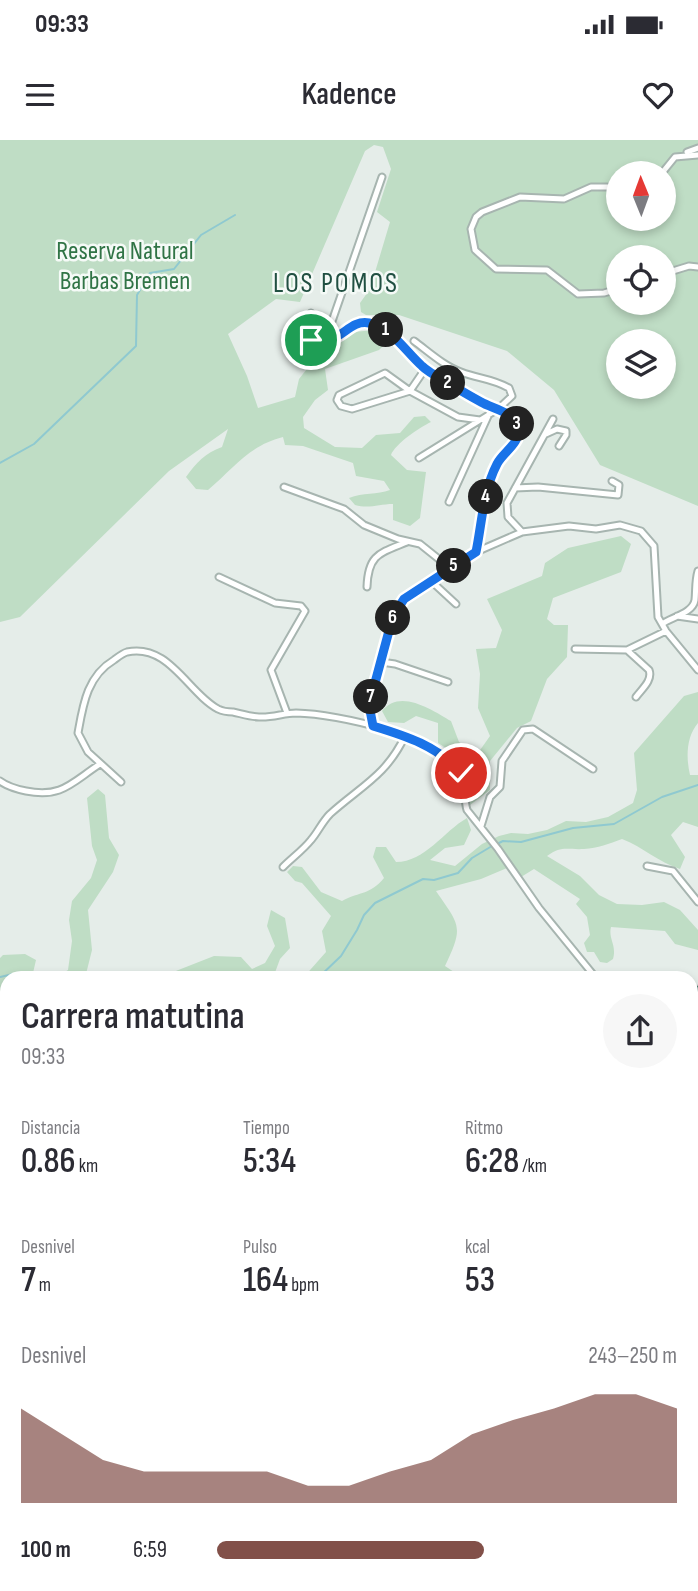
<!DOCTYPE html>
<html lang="es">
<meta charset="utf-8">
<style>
body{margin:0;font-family:"Sofia Sans Condensed",sans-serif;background:#f7f7f7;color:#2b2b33;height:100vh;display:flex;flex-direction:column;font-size:26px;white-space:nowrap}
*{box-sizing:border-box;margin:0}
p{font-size:23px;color:#7c7c81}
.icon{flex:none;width:38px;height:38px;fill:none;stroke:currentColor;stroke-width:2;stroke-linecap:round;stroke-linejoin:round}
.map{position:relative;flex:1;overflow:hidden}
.drawer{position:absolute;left:0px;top:831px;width:698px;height:621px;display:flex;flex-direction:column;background:#fff;border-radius:21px 21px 0 0;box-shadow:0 4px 10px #0003}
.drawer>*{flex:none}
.needle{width:46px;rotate:359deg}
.tools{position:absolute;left:606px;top:21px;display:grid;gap:14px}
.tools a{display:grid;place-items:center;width:70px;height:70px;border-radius:50%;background:#fff;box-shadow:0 4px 10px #0003;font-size:35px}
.pin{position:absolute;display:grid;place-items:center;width:60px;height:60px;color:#fff;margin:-30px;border:4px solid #fff;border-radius:50%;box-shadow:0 2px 7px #0007}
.km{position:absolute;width:35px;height:35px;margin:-18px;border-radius:50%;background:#222;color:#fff;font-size:19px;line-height:35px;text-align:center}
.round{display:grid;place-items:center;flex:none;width:74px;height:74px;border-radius:37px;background:#f7f7f7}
.head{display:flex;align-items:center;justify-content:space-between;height:119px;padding:0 21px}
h1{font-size:38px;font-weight:600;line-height:52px}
.stats{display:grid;grid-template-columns:repeat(3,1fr);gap:10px;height:119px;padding:7px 21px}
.stats div{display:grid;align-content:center}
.stats b{font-size:35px;font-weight:600}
.stats small{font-size:19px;font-weight:400}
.stats p{font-size:19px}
.chart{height:196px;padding:14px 21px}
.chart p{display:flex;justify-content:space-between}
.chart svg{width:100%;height:126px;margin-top:7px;fill:#825049;opacity:.7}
ul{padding:0 21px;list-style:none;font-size:23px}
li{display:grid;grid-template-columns:112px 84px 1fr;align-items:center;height:52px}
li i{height:18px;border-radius:9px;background:#825049}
.status{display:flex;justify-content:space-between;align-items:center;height:49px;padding:0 35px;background:#fff;direction:ltr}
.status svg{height:19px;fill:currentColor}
header{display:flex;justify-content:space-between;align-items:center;height:91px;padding:0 21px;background:#fff;font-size:32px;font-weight:600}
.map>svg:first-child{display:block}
</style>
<div class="status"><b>09:33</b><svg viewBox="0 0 49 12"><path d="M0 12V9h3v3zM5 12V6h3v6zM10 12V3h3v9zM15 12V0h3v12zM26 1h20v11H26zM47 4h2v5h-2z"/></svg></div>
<header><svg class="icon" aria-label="menu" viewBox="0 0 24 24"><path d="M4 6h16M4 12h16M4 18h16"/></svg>Kadence<svg class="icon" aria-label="heart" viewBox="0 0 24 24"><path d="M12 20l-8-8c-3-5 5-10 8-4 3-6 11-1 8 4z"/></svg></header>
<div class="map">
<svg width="698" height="1451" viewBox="0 0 698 1451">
<rect width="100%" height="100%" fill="#e5ede9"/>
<path fill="#d3ddd8" d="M698,874V955L691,963V878Z"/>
<path fill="#bfddc5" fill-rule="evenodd" d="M0,0H698V366L600,325L554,250L507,211L399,175H366L361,172L360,163L370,149L390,82L377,72L391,29L383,7L374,5L365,11L300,162L276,159L228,194L247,236L258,268L295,257L299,239L310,225V209C326,208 343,205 354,192L374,190L386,195L385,204L379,210L325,229L328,250L315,260L303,277L304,288L335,307L362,308L376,295L400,293L414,277L425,276L431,282C420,287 395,304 391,315L407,330L426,332L420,378L410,386L393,380V364C379,364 369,369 355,365L349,358C363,352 377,355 390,350L384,341L356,336L353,323L303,306L285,305L283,297C248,306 234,328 208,350L196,349L186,337C196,323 205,313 222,307L228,289L169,331L20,477L0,482ZM618,33H663V79H618ZM618,117H663V163H618ZM618,201H663V247H618Z
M621,396L631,404L621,432L553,458L547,479L554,485H568L567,517L547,539L531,581L517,588L490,621V650L470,665L472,633L457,615L438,603V583L416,576L404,583L388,582L382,571C400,548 432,570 451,581L459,602L478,613L490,596L478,568L480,534L476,509L496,508L502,490L487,459L542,436L545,423L568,408Z
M698,552V583C686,597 686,618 690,635H698V687L683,682L671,695L685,717L680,729C658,722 643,707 622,699C609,704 598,708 584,709C567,710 562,705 547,716L580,736L599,755L617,764L642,765L664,762L680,770L698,790V810L675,804L665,791L611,787C608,799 617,805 613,819L607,823L600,822L594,812H587L584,803L590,795L587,777L576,764L580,759L534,729L521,737L514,725L481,739L436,751C460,786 464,786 445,826L463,838H303L326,812L322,791L331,776L302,743L295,741L287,732L293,726L302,727L321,752L342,761C361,751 370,755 384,738L373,717L376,707H386L396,722C425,722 444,691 467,678L471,690L464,705L445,708L430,720L455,726L482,704L499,696L511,693L528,694L547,690L566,681L586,682L608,677L633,663L637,650L634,613L684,556Z
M98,649L105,655L109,698L119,715L113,732L88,770L92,810L85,838H55L68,830L72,801L69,780L72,761L91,738L97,720L92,706L87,658Z
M271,770L285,778L290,808L280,819L273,838H158L214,816L241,817L252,829L265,823L275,806L267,786Z
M25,814L36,820L33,833L38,838H7V884L2,893H0V818L3,815Z
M698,955V1052L691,1064V963Z
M7,1356V1446H92L83,1451H0V1359Z
M131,1446H282L291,1451H129Z
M618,1446H686L689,1449V1451H620Z"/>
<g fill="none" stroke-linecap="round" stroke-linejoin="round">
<path stroke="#8fc9d0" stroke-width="2" d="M0,323L34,304L136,206L137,155L150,133L174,129L201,95L235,75
M497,704L503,701L521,702L573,688L614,684L662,657L698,645
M0,837L13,834L22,838
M202,838L208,836L232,838
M318,838L341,816L357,790L364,775L375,763L423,739L434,740L458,733L472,718L492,706"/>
<defs>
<path id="minor" d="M687,12L698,8
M662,33L675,17L698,15
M618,47H591L564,59L520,57L482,72L476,77L471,89L475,110L496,129L547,130L578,154L604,153L618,149
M663,134L689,126L698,127
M311,173L306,192L311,200C341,207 347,179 369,183C392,188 405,211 422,226C429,233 439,238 448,243C459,250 470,256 481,262C493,269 516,272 518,289C520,304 503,312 497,324C484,351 482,383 476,412
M337,198L329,193V190L382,37
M414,201C429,212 444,226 461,232C479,239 491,238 509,248L512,256L498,269L419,318
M425,229L410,251L385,233L339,255L337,260L341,266L352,269L410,251L458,277L480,280
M546,294L557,289L566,291V295L559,306
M284,347L344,369L364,385L398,399L420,404L450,428
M515,348L538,347L618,355L619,345L612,341
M449,362L489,274
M522,392L508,377L507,363L553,279
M219,437L275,463L301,466L305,471L271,530L287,573
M430,440L456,464
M367,447C368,414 380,413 407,402
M677,476L698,479
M662,484C672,477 693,473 695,460C696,450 695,441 698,431
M575,509L627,510L666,491
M627,510L649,530C653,540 642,549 636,557
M381,522L395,524L448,542
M373,586L368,565L393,476L404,459L476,412L522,392L569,386L596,389L620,385L641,391L654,406L658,477L666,491L698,530
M0,641C8,647 16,649 26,651C62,658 71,643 100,624
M121,642L88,612L78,593C83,565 87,536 114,520C118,517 123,513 127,512C169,503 188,553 218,569C222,571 229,572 233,572C242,574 251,577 259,577C272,578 284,573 296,573C338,574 440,596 462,634C468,645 463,658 467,670L498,709L539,768L596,838
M481,686L490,657L500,647L502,621L523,590L533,589L593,629
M647,726L673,731L698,762
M283,727C292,718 303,710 311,700C318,692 322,682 330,674C361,646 386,636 405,596
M0,1085L7,1084
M0,1099L7,1093
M691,1319L698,1308"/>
<path id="highway" d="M691,855L698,850
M691,867L698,862
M98,1451L101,1446
M107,1451L110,1446"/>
</defs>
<use href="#minor" stroke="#a7b5b0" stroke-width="9"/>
<use href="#highway" stroke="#c2c9c7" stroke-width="11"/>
<use href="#minor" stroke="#fff" stroke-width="5"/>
<use href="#highway" stroke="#316a5b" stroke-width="8"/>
</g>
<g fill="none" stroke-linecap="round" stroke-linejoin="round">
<defs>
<path id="route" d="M311,200C341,207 347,179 369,183C392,188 405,211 422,226C429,233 440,238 449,243C459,250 470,256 481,262C493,269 516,272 518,289C520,304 503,312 497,324C483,351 482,383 476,412L404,459L393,476L369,565L373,586C406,596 438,606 461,633"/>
</defs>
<use href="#route" stroke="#fff" stroke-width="14"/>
<use href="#route" stroke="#1a73e8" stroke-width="9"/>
</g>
<g text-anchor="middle" stroke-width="5" stroke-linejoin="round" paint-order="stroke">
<g font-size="26" fill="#307446" stroke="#f5faf7">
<text x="125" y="119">Reserva Natural<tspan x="125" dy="30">Barbas Bremen</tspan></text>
</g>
<g font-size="28" letter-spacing="2" fill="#215042" stroke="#f5faf7">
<text x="336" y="152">LOS POMOS</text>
</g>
</g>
</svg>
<div class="tools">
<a><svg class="needle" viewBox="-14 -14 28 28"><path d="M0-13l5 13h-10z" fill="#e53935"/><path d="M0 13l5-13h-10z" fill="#7c7c81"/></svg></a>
<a><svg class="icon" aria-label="locate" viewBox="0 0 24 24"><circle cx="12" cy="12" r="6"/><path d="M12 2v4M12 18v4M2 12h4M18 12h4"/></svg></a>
<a><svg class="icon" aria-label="layers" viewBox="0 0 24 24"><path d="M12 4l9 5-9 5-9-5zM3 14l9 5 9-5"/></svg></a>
</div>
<div class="pin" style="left:311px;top:200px;background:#1e9e55"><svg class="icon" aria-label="arrive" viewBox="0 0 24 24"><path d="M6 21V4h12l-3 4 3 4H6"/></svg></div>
<div class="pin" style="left:461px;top:633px;background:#d93025"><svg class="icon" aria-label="check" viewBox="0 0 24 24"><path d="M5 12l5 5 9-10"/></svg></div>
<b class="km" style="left:386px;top:190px">1</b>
<b class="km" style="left:448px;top:243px">2</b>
<b class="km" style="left:517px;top:284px">3</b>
<b class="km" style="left:486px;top:357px">4</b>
<b class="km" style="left:454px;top:426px">5</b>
<b class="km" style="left:393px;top:478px">6</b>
<b class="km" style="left:371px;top:557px">7</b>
<section class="drawer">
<div class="head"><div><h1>Carrera matutina</h1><p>09:33</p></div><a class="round"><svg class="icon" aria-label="share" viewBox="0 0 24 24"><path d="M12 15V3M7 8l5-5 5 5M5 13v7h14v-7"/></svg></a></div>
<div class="stats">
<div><p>Distancia</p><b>0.86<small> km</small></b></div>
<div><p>Tiempo</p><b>5:34</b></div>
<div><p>Ritmo</p><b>6:28<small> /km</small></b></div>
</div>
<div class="stats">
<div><p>Desnivel</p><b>7<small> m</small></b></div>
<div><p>Pulso</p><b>164<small> bpm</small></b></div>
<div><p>kcal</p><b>53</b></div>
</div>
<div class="chart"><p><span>Desnivel</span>243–250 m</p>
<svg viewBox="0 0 160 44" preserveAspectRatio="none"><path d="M0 44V11L10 20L20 29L30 33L40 33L50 33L60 33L70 38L80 38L90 33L100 29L110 20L120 15L130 11L140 6L150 6L160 11V44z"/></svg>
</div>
<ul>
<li><b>100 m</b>6:59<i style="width:58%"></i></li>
</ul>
</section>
</div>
